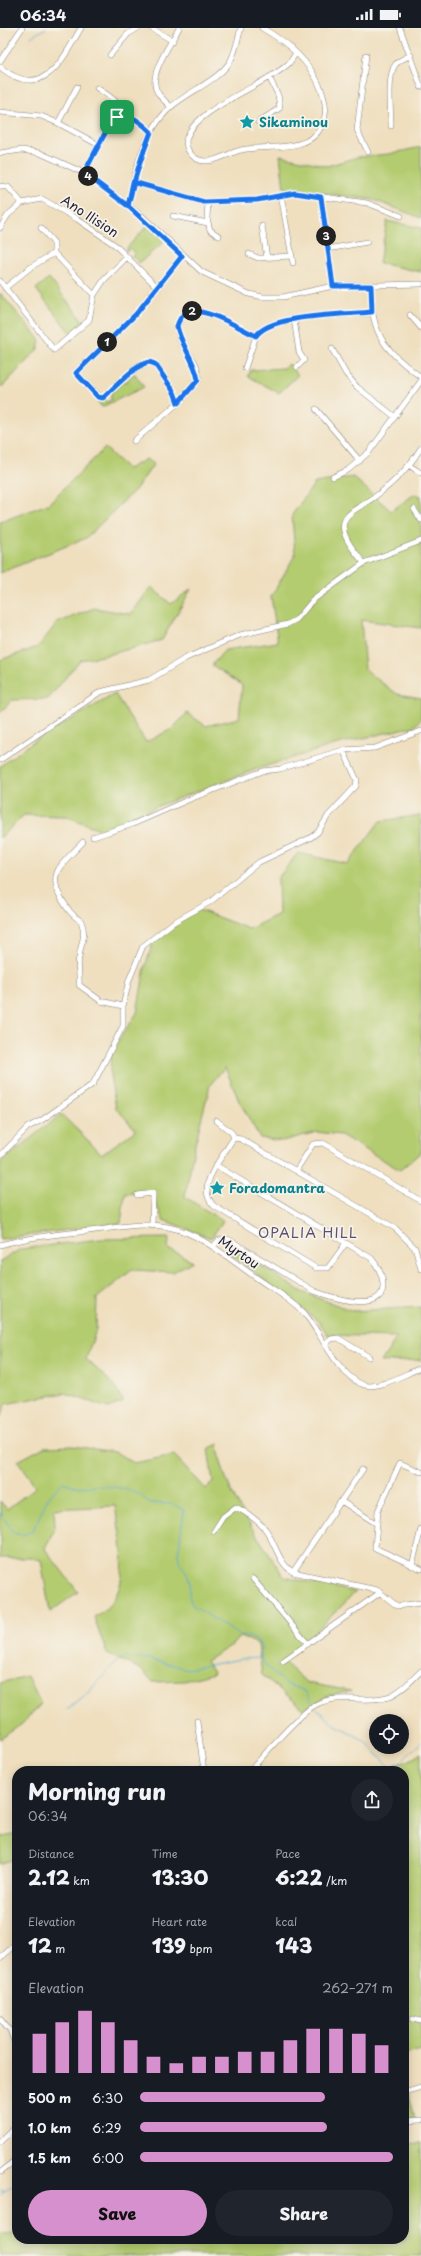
<!DOCTYPE html>
<meta charset="utf-8">
<style>
body{margin:0;font-family:"Playpen Sans",sans-serif;background:#20242c;color:#f1f3f6;height:100vh;display:flex;flex-direction:column;font-size:15px;white-space:nowrap}
*{box-sizing:border-box;margin:0}
p{font-size:13px;color:#9ea1a6}
.icon{flex:none;width:22px;height:22px;fill:none;stroke:currentColor;stroke-width:2;stroke-linecap:round;stroke-linejoin:round}
.map{position:relative;flex:1;overflow:hidden}
.drawer{position:absolute;left:12px;top:1738px;width:397px;height:478px;display:flex;flex-direction:column;background:#171b24;border-radius:16px;box-shadow:0 2px 10px #0003}
.drawer>*{flex:none}
.buttons{position:absolute;left:369px;top:1686px;display:grid;gap:8px}
.buttons a{display:grid;place-items:center;width:40px;height:40px;border-radius:50%;background:#171b24;box-shadow:0 2px 10px #0003;font-size:20px}
.pin{position:absolute;display:grid;place-items:center;width:34px;height:34px;color:#fff;margin:-17px;border-radius:8px;box-shadow:0 2px 6px #0006}
.km{position:absolute;width:20px;height:20px;margin:-10px;border-radius:50%;background:#222;color:#fff;font-size:11px;line-height:20px;text-align:center}
.round{display:grid;place-items:center;flex:none;width:42px;height:42px;border-radius:21px;background:#20242c}
.summary{display:flex;align-items:center;justify-content:space-between;height:68px;padding:0 16px}
h1{font-size:22px;font-weight:800;line-height:30px}
.figures{display:grid;grid-template-columns:repeat(3,1fr);gap:6px;height:68px;padding:4px 16px}
.figures div{display:grid;align-content:center}
.figures b{font-size:20px;font-weight:800}
.figures small{font-size:11px;font-weight:400}
.figures p{font-size:11px}
.chart{height:112px;padding:8px 16px}
.chart p{display:flex;justify-content:space-between}
.chart svg{width:100%;height:72px;margin-top:4px;stroke:#d690ce;stroke-width:6}
.primary-button{display:flex;gap:8px;margin-top:auto;padding:8px 16px}
.primary-button a{flex:1;height:46px;border-radius:24px;background:#d690ce;color:#111;font-size:16px;font-weight:800;line-height:46px;text-align:center}
.primary-button a+a{background:#20242c;color:#f1f3f6}
ul{padding:0 16px;list-style:none;font-size:13px}
li{display:grid;grid-template-columns:64px 48px 1fr;align-items:center;height:30px}
li i{height:10px;border-radius:5px;background:#d690ce}
.status{display:flex;justify-content:space-between;align-items:center;height:28px;padding:0 20px;background:#171b24;direction:ltr}
.status svg{height:11px;fill:currentColor}
.map>svg:first-child{display:block}
</style>
<div class="status"><b>06:34</b><svg viewBox="0 0 49 12"><path d="M0 12V9h3v3zM5 12V6h3v6zM10 12V3h3v9zM15 12V0h3v12zM26 1h20v11H26zM47 4h2v5h-2z"/></svg></div>
<div class="map">
<svg width="421" height="2228" viewBox="0 0 421 2228">
<rect width="100%" height="100%" fill="#f7f3e8"/>
<filter id="ink" filterUnits="userSpaceOnUse"><feTurbulence type="fractalNoise" baseFrequency=".025" numOctaves="2"/><feDisplacementMap in="SourceGraphic" scale="8" xChannelSelector="R" yChannelSelector="G"/><feConvolveMatrix kernelMatrix="1 2 1 2 8 2 1 2 1" color-interpolation-filters="sRGB"/></filter>
<filter id="wash" filterUnits="userSpaceOnUse"><feTurbulence type="fractalNoise" baseFrequency=".012" numOctaves="4" result="noise"/><feDisplacementMap in="SourceGraphic" scale="16" xChannelSelector="R" yChannelSelector="G"/><feGaussianBlur stdDeviation="0.9" result="paint"/><feColorMatrix in="noise" values="0 0 0 0 0 0 0 0 0 0 0 0 0 0 0 0 0 1.4 0 .05"/><feComposite in="paint" operator="in"/></filter>
<g filter="url(#wash)">
<rect width="100%" height="100%" fill="#efdfbf"/>
<path fill="#b4cc70" stroke="#6b7756" d="M421,119V190L374,172L284,160L280,127L327,138L358,129L389,126Z
M387,193L421,200V244L379,235Z
M147,198L164,214L139,235L132,228L135,225L129,220L127,223L125,222Z
M49,250L83,293L71,306L36,261Z
M0,265L40,312L38,321L2,359L0,357Z
M289,336L298,347L279,365L248,348L251,342L284,340Z
M134,345L144,359L102,379L97,373L102,372L107,374L111,372V365L123,353L126,354Z
M105,420L128,441L146,431L154,436L135,462L86,510L0,545V494L48,476Z
M353,449L391,483L415,466L421,468V600L361,592L365,642L397,666L421,670V691L415,698L334,717L257,741L153,780L107,804L65,788L24,787L0,810V738L34,713L115,666L146,714L172,701L187,685L206,698L239,690L242,657L212,637L225,622L278,614L271,569L295,527L292,487L315,455Z
M151,559L171,576L191,561L162,612L107,627L80,632L48,671L12,672L0,685V632L38,619L57,595L94,580L131,586Z
M421,787V1124L400,1142L341,1107L317,1104L282,1113L260,1110L239,1073L225,1039L210,1057L194,1120L185,1169L223,1193L211,1210L163,1192L151,1164L125,1166L121,1195L0,1211V1135L61,1086L102,1126L136,1102L116,1080L110,1048L111,1023L137,985L145,939L153,914L197,881L249,901L279,886L278,850L298,825L348,836L380,793Z
M169,1210L168,1221L193,1233L173,1244L132,1242L97,1270L96,1302L86,1331L112,1355L124,1374L108,1380L64,1365L5,1376L2,1388H0V1233L21,1221L100,1211Z
M231,1219L302,1264L353,1283L421,1279V1332L381,1334L397,1309L328,1307L318,1293L227,1223Z
M218,1416C222,1464 259,1509 284,1549L356,1564L284,1634L307,1655L351,1663L328,1668L304,1681L262,1647L258,1616L240,1608L232,1617L206,1633L214,1645L184,1653L153,1654L140,1641L107,1626L94,1589C100,1585 107,1581 111,1575C131,1552 120,1506 115,1478L54,1481L55,1499L45,1521L78,1564L50,1584L41,1532L31,1530H0V1473L7,1481L36,1459L18,1433L44,1419L73,1418L115,1424L134,1435L174,1427L206,1461L213,1453L208,1421Z
M27,1648L41,1676L22,1696L0,1711V1655Z
M421,1725V2022L404,2027V1743H385C399,1734 407,1736 421,1725Z
M17,1806V1830L0,1836V1810Z
M409,2067L415,2090L404,2091V2068Z
M421,2115V2228H0V2205L17,2207V2211H404V2116Z"/>
<g fill="none" stroke-linecap="round" stroke-linejoin="round">
<path stroke="#5ca9d5" stroke-width="1" d="M31,9L46,0
M0,1484L14,1505L23,1507L33,1502L48,1470L63,1454L77,1459L100,1458L121,1460L139,1466L149,1475L172,1476L184,1482L178,1527L180,1536L186,1543L190,1555L189,1567L192,1577L237,1606L248,1608L258,1613L261,1618V1630L265,1637L286,1656L305,1663L313,1677
M315,1679L332,1695L364,1712L391,1740
M67,1681L83,1670L115,1635L126,1629L149,1631L188,1641L240,1631L261,1630
M383,1743L402,1733L421,1714
M0,2162L5,2164
M0,2167L17,2154"/>
</g>
</g>
<g filter="url(#ink)">
<g fill="none" stroke-linecap="round" stroke-linejoin="round">
<defs>
<path id="minor" d="M151,0L173,13
M262,0C288,15 310,33 321,61C326,75 328,86 321,99C308,126 265,116 241,122C228,125 210,138 197,131C189,127 184,117 187,109C197,80 265,57 287,37C291,34 293,29 296,25
M400,0L421,59
M110,27L128,6L138,0
M366,27L357,102L368,124
M0,33L22,0
M0,39C43,74 62,33 81,0
M97,60C109,68 119,73 124,87
M171,79C167,75 161,70 158,65C146,48 171,16 179,0
M0,84L41,88L58,95L99,117
M258,94L280,80L278,67L269,49
M58,95L77,59
M391,98C391,84 387,48 395,37C399,32 405,30 411,27
M0,125L22,122L40,125L84,145L143,189L202,244L249,266L263,269H283L333,258L421,256
M84,145L111,94C127,80 138,93 151,104
M133,154L204,174L257,172L295,165L367,175L401,188
M0,158L8,159L22,175
M281,167L293,235
M321,169L333,258
M208,174L207,190L210,202L219,208
M128,178C135,143 143,104 171,79C189,63 220,52 231,32C236,22 238,10 241,0
M173,188L208,195
M262,198L267,230
M0,200L8,187L22,175L42,171L77,191L115,217L158,260
M41,200L54,215V225L94,267
M328,221L367,214
M249,226L258,230L291,228
M0,253L54,322L89,292L94,267L104,252L127,229
M371,258C370,304 384,323 421,349
M5,260L31,239L54,225
M410,287L421,300
M294,291L299,324L304,332L297,339
M332,321L346,346L357,359L394,388
M245,340L256,308C270,286 345,287 372,285
M178,375L174,364L155,336C140,328 115,364 101,370L76,345L136,286L182,228
M316,381L360,433
M134,413L178,375L199,352C198,347 198,341 196,337C191,326 182,319 179,308C177,300 177,297 181,291C191,270 242,301 256,308
M410,438L421,445
M333,449L348,442L369,424L421,353
M414,481L421,492
M364,535C356,525 340,508 344,494C346,486 357,480 364,476C388,461 406,444 421,420
M0,732L100,664L149,652L186,630L240,607L288,596L297,591L313,572L364,535L421,513
M93,809L133,796L190,771L263,743L280,741L343,722L375,720L421,703
M83,814C65,834 46,843 61,870C67,880 71,887 81,893C87,908 81,914 79,929C77,938 80,948 79,957L101,973L123,978
M216,1092L232,1105L234,1110
M0,1128L28,1099L42,1092L93,1056L123,998V978L129,952L143,918L174,894L210,874L259,834L310,810L318,804L328,788L356,758L357,752L343,722
M297,1141L313,1116L323,1115L421,1173
M137,1167L153,1165L152,1198
M346,1215L328,1240H316L214,1178C195,1159 220,1133 231,1114L234,1110L241,1111L395,1200L415,1220L421,1241
M0,1217C29,1209 59,1206 89,1203C115,1200 142,1194 168,1199C200,1205 228,1230 254,1248C270,1260 292,1271 305,1286C322,1307 338,1348 364,1357C379,1362 406,1345 421,1340
M213,1219L219,1212L228,1211L314,1263C330,1269 383,1286 383,1258C383,1246 378,1238 371,1230L217,1138
M326,1316L331,1311L338,1310L369,1329
M363,1441L341,1473L377,1496
M421,1444L400,1435L378,1483L375,1520L421,1541
M214,1503L223,1489L236,1479C247,1485 258,1492 266,1502C275,1515 279,1536 293,1544L377,1562L397,1578L421,1575
M412,1538L421,1501
M293,1544L341,1473
M253,1551L308,1616
M283,1633L381,1564
M197,1693L204,1743
M250,1743C264,1727 300,1684 317,1676C341,1665 367,1676 390,1668C402,1663 412,1652 421,1643
M0,1931L17,1914
M0,1990L10,2002L17,2022
M413,1991L421,1993
M404,2064L421,2059
M404,2093L421,2092
M0,2113L17,2096
M0,2144L13,2134L17,2127"/>
</defs>
<use href="#minor" stroke="#88807d" stroke-width="6"/>
<use href="#minor" stroke="#fff" stroke-width="5"/>
</g>
</g>
<g fill="none" stroke-linecap="round" stroke-linejoin="round" filter="url(#ink)">
<defs>
<path id="route" d="M117,89C132,85 141,95 151,104C141,129 134,152 128,178L182,228L136,286L76,345L98,369L103,370C114,360 133,339 146,335C149,333 152,335 155,336L174,364L178,375L198,352C195,332 181,318 177,298C178,295 180,290 183,287C199,274 239,300 256,308C270,286 345,287 372,284L371,258H333L321,169L295,165L257,172L204,174L133,154L128,178L84,145L111,94L117,89"/>
</defs>
<use href="#route" stroke="#fff" stroke-width="8"/>
<use href="#route" stroke="#1a73e8" stroke-width="5"/>
</g>
<defs>
<symbol id="sight-bare" viewBox="-9 -9 18 18"><path d="M0-6L1.8-2.2L6-1.7L2.9 1.2L3.7 5.4L0 3.3L-3.7 5.4L-2.9 1.2L-6-1.7L-1.8-2.2Z" fill="#0f9aa8" stroke="#f7f3e8" stroke-width="2.5" paint-order="stroke"/></symbol>
</defs>
<g fill-rule="evenodd">
<use href="#sight-bare" x="236" y="83" width="22" height="22"/>
<use href="#sight-bare" x="206" y="1149" width="22" height="22"/>
</g>
<g text-anchor="middle" stroke-width="3.5" stroke-linejoin="round" paint-order="stroke">
<g font-size="13" font-weight="bold" fill="#0d838f" stroke="#f7f3e8" text-anchor="start">
<text x="259" y="99">Sikaminou</text>
<text x="229" y="1165">Foradomantra</text>
</g>
<g font-size="13" fill="#22223b" stroke="#f7f3e8">
<text transform="translate(90 188) rotate(33)" y="5">Ano Ilision</text>
<text transform="translate(239 1224) rotate(35)" y="5">Myrtou</text>
</g>
<g font-size="14" letter-spacing="1" fill="#5d5171" stroke="#f7f3e8">
<text x="308" y="1210">OPALIA HILL</text>
</g>
</g>
</svg>
<div class="buttons">
<a><svg class="icon" aria-label="locate" viewBox="0 0 24 24"><circle cx="12" cy="12" r="6"/><path d="M12 2v4M12 18v4M2 12h4M18 12h4"/></svg></a>
</div>
<div class="pin" style="left:117px;top:89px;background:#1e9e55"><svg class="icon" aria-label="arrive" viewBox="0 0 24 24"><path d="M6 21V4h12l-3 4 3 4H6"/></svg></div>
<b class="km" style="left:107px;top:314px">1</b>
<b class="km" style="left:192px;top:283px">2</b>
<b class="km" style="left:326px;top:208px">3</b>
<b class="km" style="left:88px;top:148px">4</b>
<section class="drawer">
<div class="summary"><div><h1>Morning run</h1><p>06:34</p></div><a class="round"><svg class="icon" aria-label="share" viewBox="0 0 24 24"><path d="M12 15V3M7 8l5-5 5 5M5 13v7h14v-7"/></svg></a></div>
<div class="figures">
<div><p>Distance</p><b>2.12<small> km</small></b></div>
<div><p>Time</p><b>13:30</b></div>
<div><p>Pace</p><b>6:22<small> /km</small></b></div>
</div>
<div class="figures">
<div><p>Elevation</p><b>12<small> m</small></b></div>
<div><p>Heart rate</p><b>139<small> bpm</small></b></div>
<div><p>kcal</p><b>143</b></div>
</div>
<div class="chart"><p><span>Elevation</span>262–271 m</p>
<svg viewBox="0 0 160 44" preserveAspectRatio="none"><path d="M5 44V20M15 44V13M25 44V6M35 44V13M45 44V24M55 44V34M65 44V38M75 44V34M85 44V34M95 44V31M105 44V31M115 44V24M125 44V17M135 44V17M145 44V20M155 44V27"/></svg>
</div>
<ul>
<li><b>500 m</b>6:30<i style="width:73%"></i></li>
<li><b>1.0 km</b>6:29<i style="width:74%"></i></li>
<li><b>1.5 km</b>6:00<i style="width:100%"></i></li>
</ul>
<div class="primary-button"><a>Save</a><a>Share</a></div>
</section>
</div>
